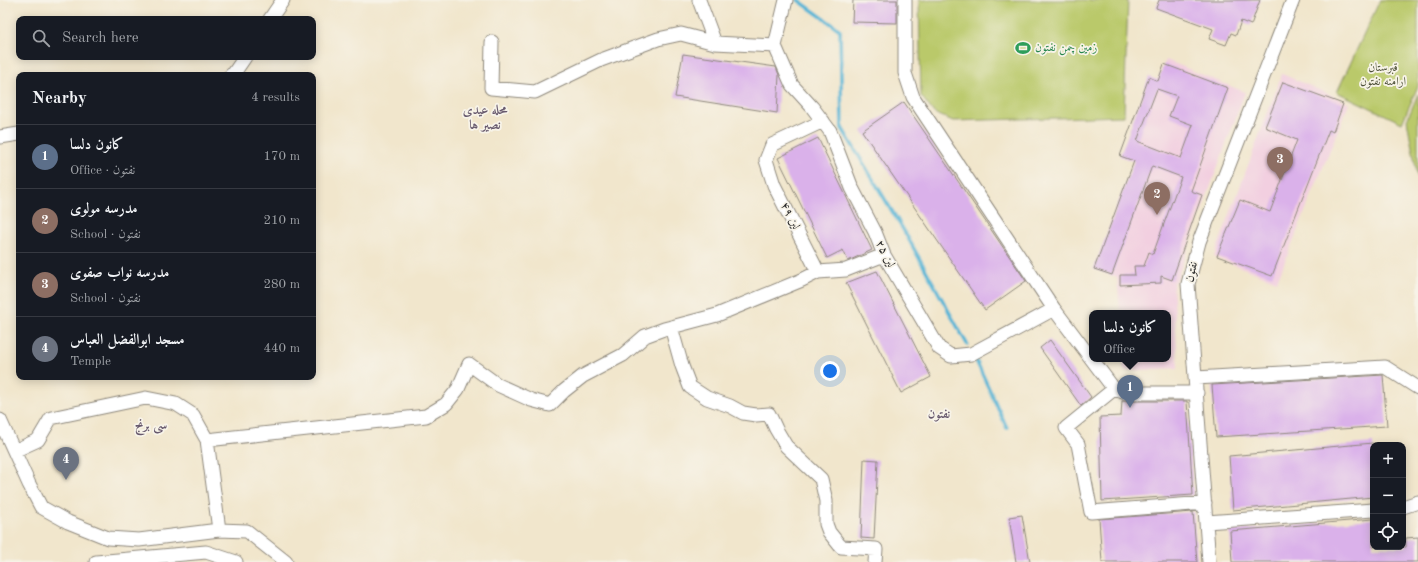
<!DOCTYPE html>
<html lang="en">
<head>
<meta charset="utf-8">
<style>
	body { margin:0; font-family:"Old Standard TT",Amiri,serif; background:#242831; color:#f1f3f6 }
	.controls { position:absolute; right:12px; bottom:12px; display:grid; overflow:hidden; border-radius:8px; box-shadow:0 2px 10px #0003 }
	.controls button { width:36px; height:36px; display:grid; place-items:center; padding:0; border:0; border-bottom:1px solid #363941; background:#171b24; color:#f1f3f6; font:20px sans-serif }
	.you { position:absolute; left:830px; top:371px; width:14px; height:14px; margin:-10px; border:3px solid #fff; border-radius:50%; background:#1a73e8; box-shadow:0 0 0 6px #1a73e833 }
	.badge { display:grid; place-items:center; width:26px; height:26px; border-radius:50%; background:#d690ce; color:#fff; font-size:13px; font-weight:700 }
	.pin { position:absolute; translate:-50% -33px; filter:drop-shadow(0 1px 2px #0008) }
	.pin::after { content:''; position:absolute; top:21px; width:14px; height:12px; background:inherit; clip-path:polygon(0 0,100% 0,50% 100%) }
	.popup { position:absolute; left:1089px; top:310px; width:82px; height:52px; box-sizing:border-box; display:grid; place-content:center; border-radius:8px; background:#171b24; filter:drop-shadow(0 1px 3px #0005); font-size:13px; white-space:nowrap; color:#9ea1a6 }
	.popup b { font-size:15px; color:#f1f3f6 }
	.popup::after { content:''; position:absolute; left:50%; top:100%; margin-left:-8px; border:8px solid transparent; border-top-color:#171b24 }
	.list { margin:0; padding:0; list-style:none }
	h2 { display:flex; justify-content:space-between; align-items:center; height:52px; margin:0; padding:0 16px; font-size:17px }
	h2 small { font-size:13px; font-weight:400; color:#9ea1a6 }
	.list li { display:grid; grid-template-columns:26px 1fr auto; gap:12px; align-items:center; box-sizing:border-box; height:64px; padding:0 16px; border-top:1px solid #363941 }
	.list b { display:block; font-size:15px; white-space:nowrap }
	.list p { margin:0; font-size:13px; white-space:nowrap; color:#9ea1a6 }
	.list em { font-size:13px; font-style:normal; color:#9ea1a6 }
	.icon { flex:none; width:22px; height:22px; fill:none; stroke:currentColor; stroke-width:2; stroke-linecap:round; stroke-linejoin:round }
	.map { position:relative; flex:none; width:1418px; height:562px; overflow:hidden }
	.search { position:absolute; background:#171b24; box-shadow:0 2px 10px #0003; left:16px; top:16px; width:300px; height:44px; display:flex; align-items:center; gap:10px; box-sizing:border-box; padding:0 14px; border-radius:8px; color:#9ea1a6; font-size:15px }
	.panel { position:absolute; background:#171b24; box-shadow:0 2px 10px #0003; left:16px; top:72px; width:300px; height:308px; border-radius:8px }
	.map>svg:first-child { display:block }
	.built { fill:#f2cfe0 }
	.green { fill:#bac96b; stroke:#727a4b }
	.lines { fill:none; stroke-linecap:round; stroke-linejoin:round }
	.stream { stroke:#57b5d6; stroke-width:3.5 }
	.building { fill:#dab1ea; fill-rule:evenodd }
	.minor-casing { stroke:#8e887c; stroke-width:15 }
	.minor { stroke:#fff; stroke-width:13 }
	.labels { text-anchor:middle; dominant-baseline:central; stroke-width:3.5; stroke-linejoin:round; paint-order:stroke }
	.leisure-label { font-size:12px; fill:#27864d; stroke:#f7f3e8; text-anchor:start }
	.park-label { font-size:12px; fill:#4f523b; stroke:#f7f3e8 }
	.street-label { font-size:12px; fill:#2b2b2b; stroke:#f7f3e8 }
	.neighbourhood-label { font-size:13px; font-weight:bold; fill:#685a6e; stroke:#f7f3e8 }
</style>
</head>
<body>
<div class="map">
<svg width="1418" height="562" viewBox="0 0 1418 562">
	<rect width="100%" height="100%" fill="#f7f3e8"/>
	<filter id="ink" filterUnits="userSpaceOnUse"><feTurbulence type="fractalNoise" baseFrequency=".025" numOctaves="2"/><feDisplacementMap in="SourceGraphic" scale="8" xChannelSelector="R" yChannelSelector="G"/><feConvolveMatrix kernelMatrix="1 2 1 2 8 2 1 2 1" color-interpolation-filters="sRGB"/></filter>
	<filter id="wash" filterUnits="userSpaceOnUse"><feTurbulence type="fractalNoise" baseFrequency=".012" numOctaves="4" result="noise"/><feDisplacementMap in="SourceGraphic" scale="16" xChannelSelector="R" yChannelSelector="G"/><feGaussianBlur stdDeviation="0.9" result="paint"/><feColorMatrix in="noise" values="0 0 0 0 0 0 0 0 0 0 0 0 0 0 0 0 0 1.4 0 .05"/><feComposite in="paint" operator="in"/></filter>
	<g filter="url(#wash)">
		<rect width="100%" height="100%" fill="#f1e6cc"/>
		<!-- built -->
		<path class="built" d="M1166,60L1245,92L1176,281L1173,282L1178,368L1124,371L1123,359H1168V313H1120L1117,277L1094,269L1134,161L1120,156L1149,77L1158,80Z
			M1282,74L1349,103L1277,281L1214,257Z"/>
		<!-- green -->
		<path class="green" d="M919,0H1128L1124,116L953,121L934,113L921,96Z
			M1380,0H1418V86L1402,123L1337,92Z
			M1418,94V180L1407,120Z"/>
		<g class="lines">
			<!-- stream -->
			<path class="stream" d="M798,0L840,30L842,128L904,231L967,344
				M974,356L1007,428"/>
		</g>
		<g id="blocks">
			<!-- building -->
			<path class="building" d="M853,0H897V23L852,22Z
				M1159,0H1260L1251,25L1241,21L1236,35L1231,33L1226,45L1209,39L1213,29L1156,8Z
				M683,54L776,67L779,75L777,113L675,97Z
				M1164,64L1228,88L1191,191L1202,195L1172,280L1161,276V283L1120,285V275H1135L1134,266H1144L1149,252L1153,254L1181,177L1152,166L1112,275L1094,269L1134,161L1120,156L1149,77L1158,81ZM1157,89L1177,96L1169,116L1193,125L1181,158L1137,141Z
				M1283,82L1343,104L1333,132L1329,130L1272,276L1217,256L1240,200L1270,212L1297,140L1265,127Z
				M904,102L1026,281L985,310L862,131Z
				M818,138L872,250L848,261L843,250L827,258L778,158Z
				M877,271L931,377L901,393L846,283Z
				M1050,340L1091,397L1081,406L1040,348Z
				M1383,375L1387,426L1216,437L1212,385Z
				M1122,401H1187L1193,495L1102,501L1100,417L1121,416Z
				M1373,443V497L1233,510L1229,456Z
				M864,459L878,460L874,539L861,538Z
				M1193,512L1197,562H1102L1099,519Z
				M1022,515L1030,562H1016L1009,517Z
				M1373,519V547H1406V538L1418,537V562H1232L1230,531Z"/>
		</g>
	</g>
	<g filter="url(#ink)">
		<use href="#blocks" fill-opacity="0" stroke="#8e887c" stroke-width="1"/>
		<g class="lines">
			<!-- minor casing -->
			<g class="minor-casing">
				<path id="minor" d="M699,0L715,43
					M905,0V73L913,97L1054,309L1114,389L1126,393H1197
					M270,19L283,0
					M492,42L491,88L535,92L601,60L658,39L681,34L715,43L775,46L786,0
					M775,46L792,85L812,107L830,131L852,188L875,232L884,255L939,348L951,356L971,354L1054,309
					M231,75L234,73L245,57
					M823,121L772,145L766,160L774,185L818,272L846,270L884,255
					M0,137L19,134
					M671,327L682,366L690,387L707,398L730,406L743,413L756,415L769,414L776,429L786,446L821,479L826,501V524L829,532L841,547L876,549L875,562
					M1196,378L1385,367L1418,388
					M1114,389L1066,428L1078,444L1091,512L1205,503
					M0,420L29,484L41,507L68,522L108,538L139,540L219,530L247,531L286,562
					M207,440L426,416L446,404L458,389L469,364L498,385L531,400L550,405L564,391L583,376L623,355L645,336L664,329L717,315L802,280L818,272
					M14,451L38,440L51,418L146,398L176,404L193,415L207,440L219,530
					M1403,507L1418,502
					M1206,522L1373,510
					M96,562L206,552L236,562
					M1209,562L1188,284L1199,242L1293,0"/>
			</g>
			<!-- minor -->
			<use href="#minor" class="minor"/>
		</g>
	</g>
	<!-- icons -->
	<defs>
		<g id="stadium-bare" transform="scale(1.2)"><path d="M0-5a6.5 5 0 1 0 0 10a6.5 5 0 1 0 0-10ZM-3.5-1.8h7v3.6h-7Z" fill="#2e9e5b" stroke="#f7f3e8" stroke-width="2.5" paint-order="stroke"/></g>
	</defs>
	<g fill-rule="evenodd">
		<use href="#stadium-bare" x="1023" y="48"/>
	</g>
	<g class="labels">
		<!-- leisure labels -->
		<g class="leisure-label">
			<text x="1035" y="48">زمین چمن نفتون</text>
		</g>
		<!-- park labels -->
		<g class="park-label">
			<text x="1383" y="68">قبرستان<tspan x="1383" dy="14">ارامنه نفتون</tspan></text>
		</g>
		<!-- street labels -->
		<g class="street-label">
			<text transform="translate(790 216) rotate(63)">لین ۴۹</text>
			<text transform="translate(885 254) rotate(63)">لین ۲۵</text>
			<text transform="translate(1192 272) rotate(-78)">نفتون</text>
		</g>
		<!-- neighbourhood labels -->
		<g class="neighbourhood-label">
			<text x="485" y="110">محله عیدی<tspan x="485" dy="15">نصیر ها</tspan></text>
			<text x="939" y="414">نفتون</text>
			<text x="151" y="425">سی برنج</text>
		</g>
	</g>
</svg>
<div class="controls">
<button>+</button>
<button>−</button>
<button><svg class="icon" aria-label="locate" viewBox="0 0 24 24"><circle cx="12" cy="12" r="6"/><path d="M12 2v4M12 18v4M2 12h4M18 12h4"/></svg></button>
</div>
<div class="you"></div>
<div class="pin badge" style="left:1130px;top:408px;background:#5c6f8a">1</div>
<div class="popup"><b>کانون دلسا</b>Office</div>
<div class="pin badge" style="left:1157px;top:215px;background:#8d6e63">2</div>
<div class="pin badge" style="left:1280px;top:180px;background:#8d6e63">3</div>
<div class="pin badge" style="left:66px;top:480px;background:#6b7280">4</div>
<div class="search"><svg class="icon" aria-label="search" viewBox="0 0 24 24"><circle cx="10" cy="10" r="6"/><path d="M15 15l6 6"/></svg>Search here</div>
<section class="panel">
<h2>Nearby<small>4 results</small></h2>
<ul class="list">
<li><span class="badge" style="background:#5c6f8a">1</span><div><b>کانون دلسا</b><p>Office · نفتون</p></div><em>170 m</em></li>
<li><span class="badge" style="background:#8d6e63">2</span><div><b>مدرسه مولوی</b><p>School · نفتون</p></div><em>210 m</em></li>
<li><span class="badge" style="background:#8d6e63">3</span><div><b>مدرسه نواب صفوی</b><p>School · نفتون</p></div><em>280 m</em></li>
<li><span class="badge" style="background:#6b7280">4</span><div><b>مسجد ابوالفضل العباس</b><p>Temple</p></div><em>440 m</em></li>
</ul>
</section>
</div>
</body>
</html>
